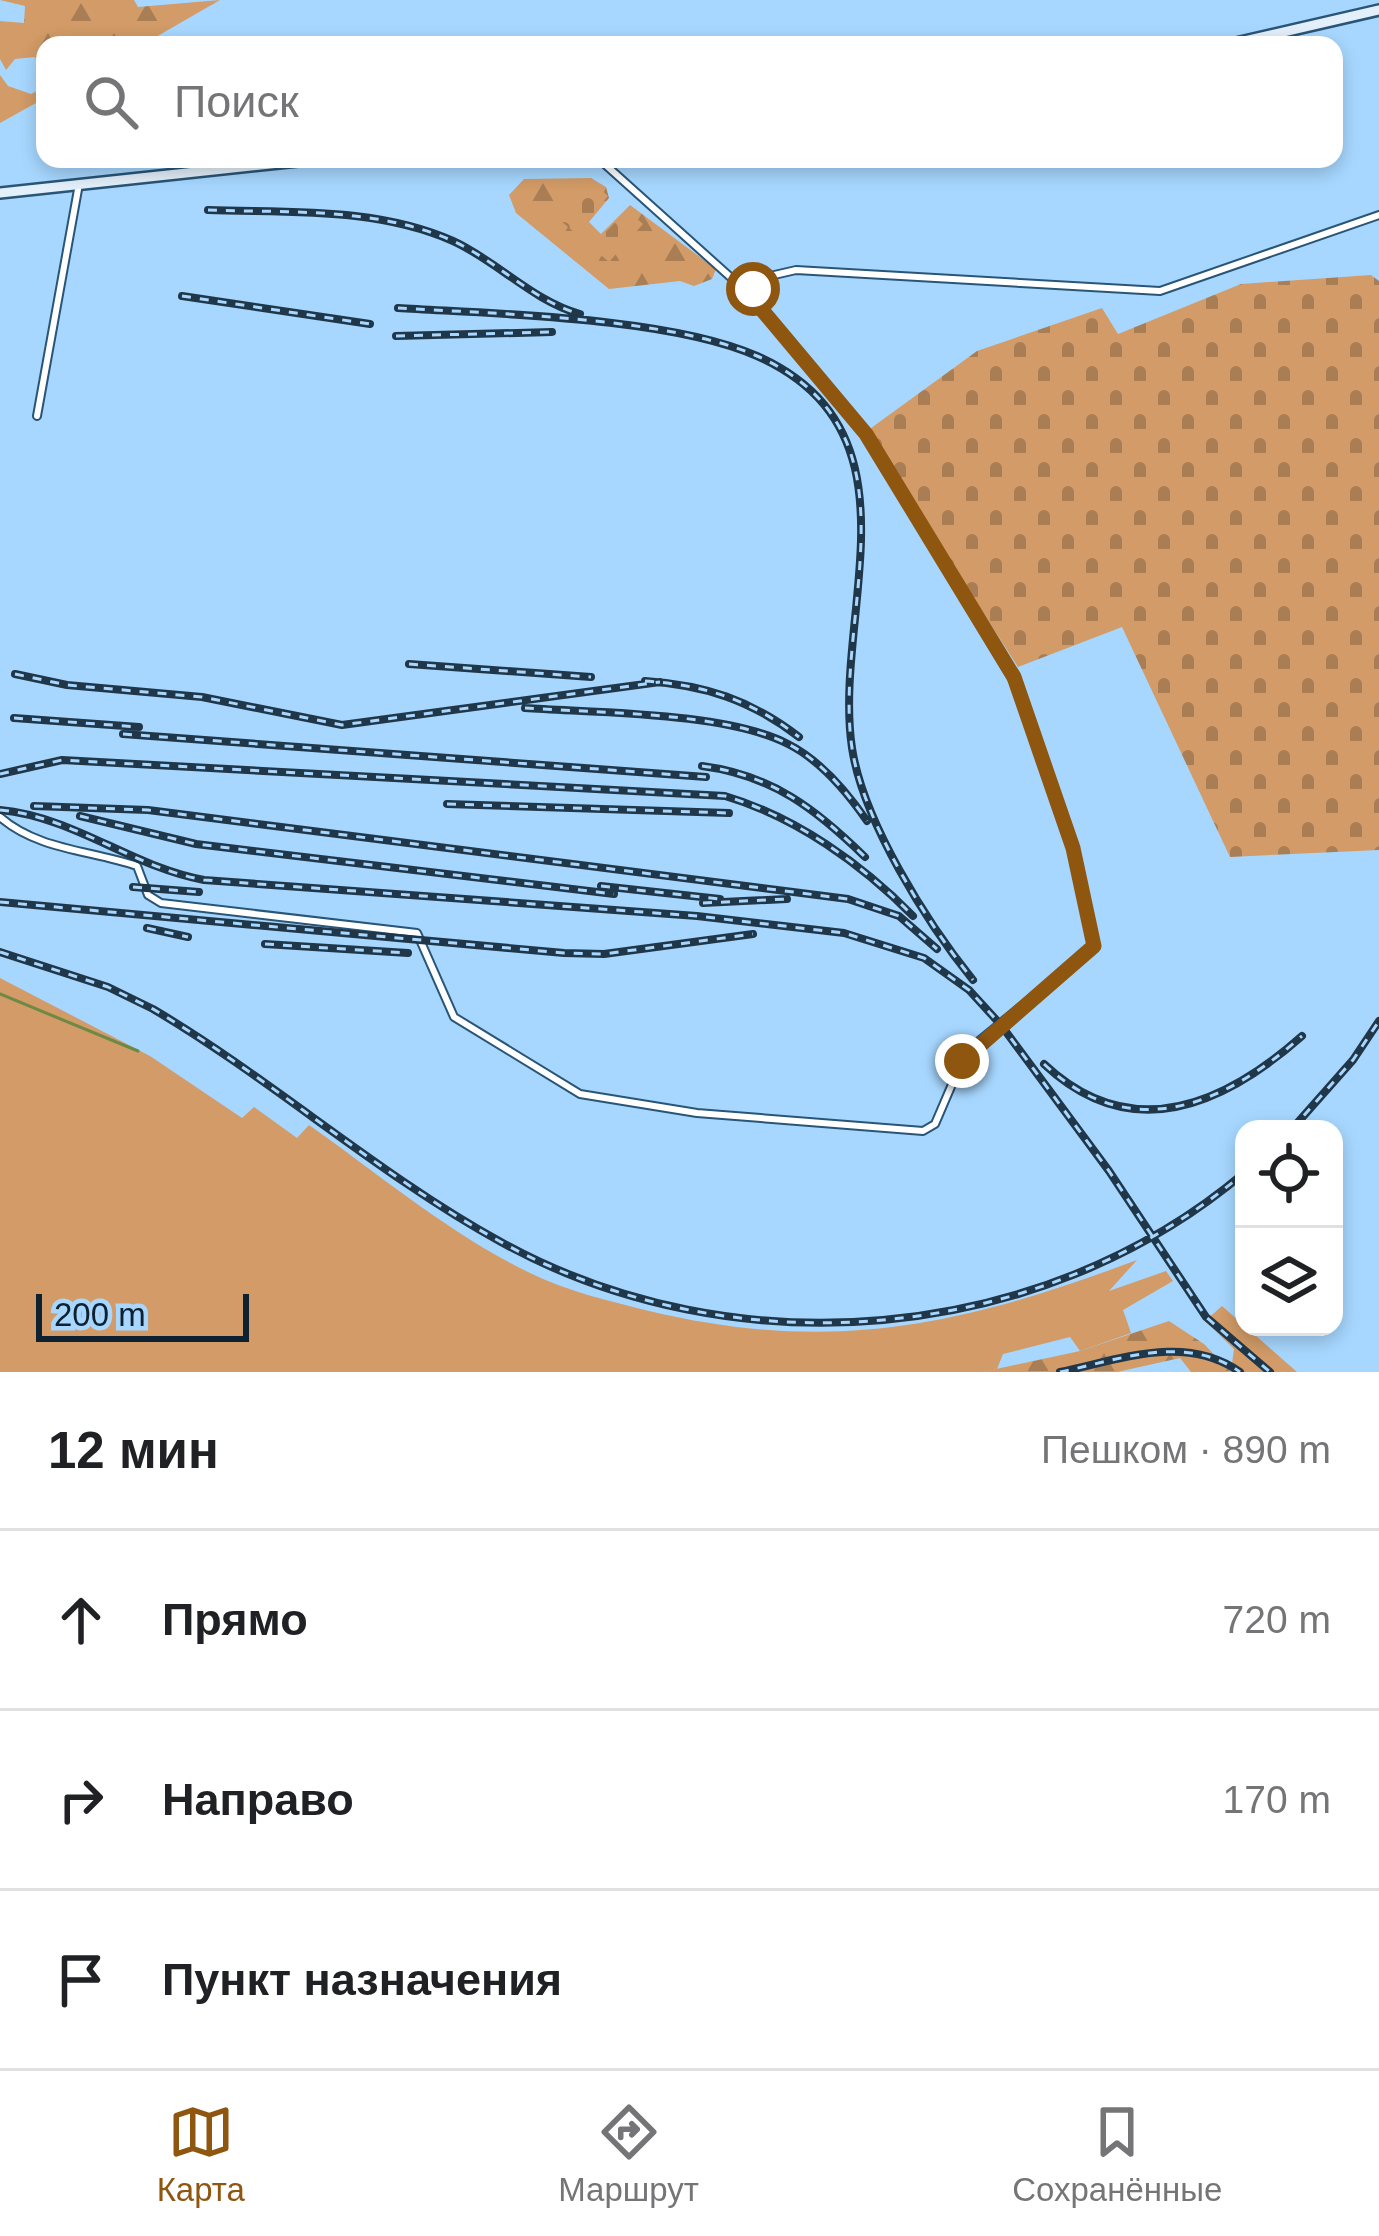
<!DOCTYPE html>
<html lang="ru">
<head>
<meta charset="utf-8">
<style>
	body { margin:0; font-family:Helvetica,sans-serif; background:#f2f2f2; color:#202124 }
	.controls { position:absolute; right:36px; bottom:36px; display:grid; overflow:hidden; border-radius:24px; box-shadow:0 6px 18px #0003 }
	.controls button { width:108px; height:108px; display:grid; place-items:center; padding:0; border:0; border-bottom:3px solid #e0e0e0; background:#fff; color:#202124; font:60px sans-serif }
	.scale { position:absolute; left:36px; bottom:30px; width:213px; box-sizing:border-box; padding-left:12px; border:6px solid #0e2130; border-top:0; font-size:33px; line-height:42px; white-space:nowrap; color:#0e2130; -webkit-text-stroke:9px #a7d7ff; paint-order:stroke }
	.stop { position:absolute; width:36px; height:36px; margin:-27px; border:9px solid #8f5610; border-radius:50%; background:#fff }
	.stop.end { background:#8f5610; border-color:#fff; box-shadow:0 3px 12px #0008 }
	.list { margin:0; padding:0; list-style:none }
	h2 { display:flex; justify-content:space-between; align-items:center; height:156px; margin:0; padding:0 48px; font-size:51px }
	h2 small { font-size:39px; font-weight:400; color:#757577 }
	.list li { display:grid; grid-template-columns:78px 1fr auto; gap:36px; align-items:center; box-sizing:border-box; height:180px; padding:0 48px; border-top:3px solid #e0e0e0 }
	.list b { display:block; font-size:45px; white-space:nowrap }
	.list em { font-size:39px; font-style:normal; color:#757577 }
	.icon { flex:none; width:66px; height:66px; fill:none; stroke:currentColor; stroke-width:2; stroke-linecap:round; stroke-linejoin:round }
	.map { position:relative; flex:none; width:1379px; height:1372px; overflow:hidden }
	.search { position:absolute; background:#fff; box-shadow:0 6px 18px #0003; left:36px; right:36px; top:36px; height:132px; display:flex; align-items:center; gap:30px; box-sizing:border-box; padding:0 42px; border-radius:24px; color:#757577; font-size:45px }
	.sheet { height:696px; background:#fff }
	nav { display:flex; justify-content:space-around; align-items:center; box-sizing:border-box; height:168px; border-top:3px solid #e0e0e0; background:#fff; font-size:33px; color:#757577 }
	nav a { display:grid; justify-items:center; gap:6px }
	nav .on { color:#8f5610 }
	.map>svg:first-child { display:block }
	.green { fill:#d29b67 }
	.forest { fill:url(#forest-firs) }
	.cemetery { fill:url(#cemetery-stones) }
	.lines { fill:none; stroke-linecap:round; stroke-linejoin:round }
	.stream { stroke:#6d8944; stroke-width:3 }
	.minor-casing { stroke:#295577; stroke-width:10 }
	.secondary-casing { stroke:#295577; stroke-width:14 }
	.minor { stroke:#fff; stroke-width:6 }
	.secondary { stroke:#e3effa; stroke-width:9 }
	.rail-casing { stroke:#203749; stroke-width:8 }
	.rail { stroke:#a7d7ff; stroke-width:3; stroke-dasharray:9; stroke-linecap:butt }
	.route { stroke:#8f5610; stroke-width:15 }
</style>
</head>
<body>
<div class="map">
<svg width="1379" height="1372" viewBox="0 0 1379 1372">
	<defs>
		<pattern id="forest-firs" width="22" height="20" patternUnits="userSpaceOnUse" patternTransform="scale(3)"><rect width="22" height="20" fill="#d29b67"/><path d="M5 1l3.5 6h-7zM16 11l3.5 6h-7z" fill="#a97e55"/></pattern>
		<pattern id="cemetery-stones" width="16" height="16" patternUnits="userSpaceOnUse" patternTransform="scale(3)"><rect width="16" height="16" fill="#d29b67"/><path d="M2 7V4a2 2 0 0 1 4 0v3zM10 15v-3a2 2 0 0 1 4 0v3z" fill="#a97e55"/></pattern>
	</defs>
	<rect width="100%" height="100%" fill="#a7d7ff"/>
	<!-- green -->
	<path class="green" d="M0,978L150,1056L242,1118L254,1107L297,1138L309,1125C380,1175 450,1234 528,1272C566,1291 609,1301 649,1311C834,1355 964,1325 1137,1260L1109,1291L1166,1271L1173,1281L1123,1310L1131,1333L1080,1351L1070,1337L1003,1354L997,1369L982,1372H0Z
		M1222,1306L1297,1372H1231L1234,1349L1205,1321Z"/>
	<!-- forest -->
	<path class="forest" d="M0,0H134L138,7L220,0L142,45H45V84L35,57L15,59L6,70L0,59V21L24,23L25,6Z
		M0,75L8,86L31,94L45,87V98L0,123Z
		M591,178L606,187L609,198L589,222L601,234L630,205L716,269L712,279L694,286L680,281L609,289L516,213L509,195L524,179Z
		M1169,1321L1204,1344L1231,1372H1191L1180,1358L1117,1372H982L1080,1351Z"/>
	<!-- cemetery -->
	<path class="cemetery" d="M593,183L608,196L585,223L601,237L627,210L643,224L609,262L561,221Z
		M1371,275L1379,281V850L1230,857L1122,627L1018,667L867,431L977,351L1102,308L1118,334L1241,284Z"/>
	<g class="lines">
		<!-- stream -->
		<path class="stream" d="M0,994L138,1051"/>
		<!-- minor casing -->
		<g class="minor-casing">
			<path id="minor" d="M749,292L770,276L796,270L1160,291L1379,215
				M37,416L79,184
				M0,817C38,850 90,850 137,866L148,895L161,903L417,933L454,1017L580,1094L697,1113L923,1131L935,1124L962,1061L980,1040L1094,947L1073,848L1022,695L865,434L747,292L599,159"/>
		</g>
		<!-- secondary casing -->
		<g class="secondary-casing">
			<path id="secondary" d="M1227,45L1379,10
				M0,193L317,159"/>
		</g>
		<!-- minor -->
		<use href="#minor" class="minor"/>
		<!-- secondary -->
		<use href="#secondary" class="secondary"/>
		<!-- rail casing -->
		<g class="rail-casing">
			<path id="rail" d="M208,210C290,213 376,207 453,241C497,261 533,301 580,314
				M182,296L370,324
				M398,308C496,314 669,317 757,356C928,432 832,614 852,748C863,821 927,923 973,980
				M396,336L552,332
				M409,664L591,677
				M15,674L67,685L202,697L342,725L660,682
				M645,681C705,685 751,700 799,737
				M525,708C597,713 726,712 788,744C820,760 847,792 867,821
				M14,718L139,727
				M123,734L706,777
				M702,766C772,775 816,809 865,857
				M0,774L62,760L725,796C796,817 862,864 913,916
				M447,804L729,813
				M34,806L148,810L848,899L899,916L937,949
				M0,810C75,817 132,867 204,880L697,916L844,933L924,958L969,990L1001,1025L1109,1171L1206,1317L1270,1372
				M80,816L196,844L614,894
				M601,886L720,899
				M133,887L199,892
				M0,902L564,953L604,954L753,934
				M703,903L787,899
				M147,928L188,937
				M265,944L408,953
				M0,952L108,987L153,1009C273,1080 379,1175 501,1242C733,1370 1040,1345 1244,1173
				M1044,1064C1131,1146 1224,1105 1302,1036
				M1292,1129L1353,1060L1379,1021
				M1060,1372C1119,1360 1185,1333 1240,1372"/>
		</g>
		<!-- rail -->
		<use href="#rail" class="rail"/>
	</g>
	<g class="lines">
		<!-- route -->
		<path class="route" d="M753,289L747,292L866,434L1014,677L1073,848L1094,946L962,1061"/>
	</g>
</svg>
<div class="controls">
<button><svg class="icon" aria-label="locate" viewBox="0 0 24 24"><circle cx="12" cy="12" r="6"/><path d="M12 2v4M12 18v4M2 12h4M18 12h4"/></svg></button>
<button><svg class="icon" aria-label="layers" viewBox="0 0 24 24"><path d="M12 4l9 5-9 5-9-5zM3 14l9 5 9-5"/></svg></button>
</div>
<div class="scale">200 m</div>
<div class="stop" style="left:753px;top:289px"></div>
<div class="stop end" style="left:962px;top:1061px"></div>
<div class="search"><svg class="icon" aria-label="search" viewBox="0 0 24 24"><circle cx="10" cy="10" r="6"/><path d="M15 15l6 6"/></svg>Поиск</div>
</div>
<section class="sheet">
<h2>12 мин<small>Пешком · 890 m</small></h2>
<ul class="list">
<li><svg class="icon" aria-label="ahead" viewBox="0 0 24 24"><path d="M12 20V5M6 11l6-6 6 6"/></svg><div><b>Прямо</b></div><em>720 m</em></li>
<li><svg class="icon" aria-label="right" viewBox="0 0 24 24"><path d="M7 20v-9h11M14 6l5 5-5 5"/></svg><div><b>Направо</b></div><em>170 m</em></li>
<li><svg class="icon" aria-label="arrive" viewBox="0 0 24 24"><path d="M6 21V4h12l-3 4 3 4H6"/></svg><div><b>Пункт назначения</b></div></li>
</ul>
</section>
<nav>
<a class="on"><svg class="icon" aria-label="map" viewBox="0 0 24 24"><path d="M3 6l6-2 6 2 6-2v14l-6 2-6-2-6 2zM9 4v14M15 6v14"/></svg>Карта</a>
<a><svg class="icon" aria-label="directions" viewBox="0 0 24 24"><path d="M12 3l9 9-9 9-9-9zM9 14v-3h6M13 9l2 2-2 2"/></svg>Маршрут</a>
<a><svg class="icon" aria-label="saved" viewBox="0 0 24 24"><path d="M7 4h10v16l-5-4-5 4z"/></svg>Сохранённые</a>
</nav>
</body>
</html>
